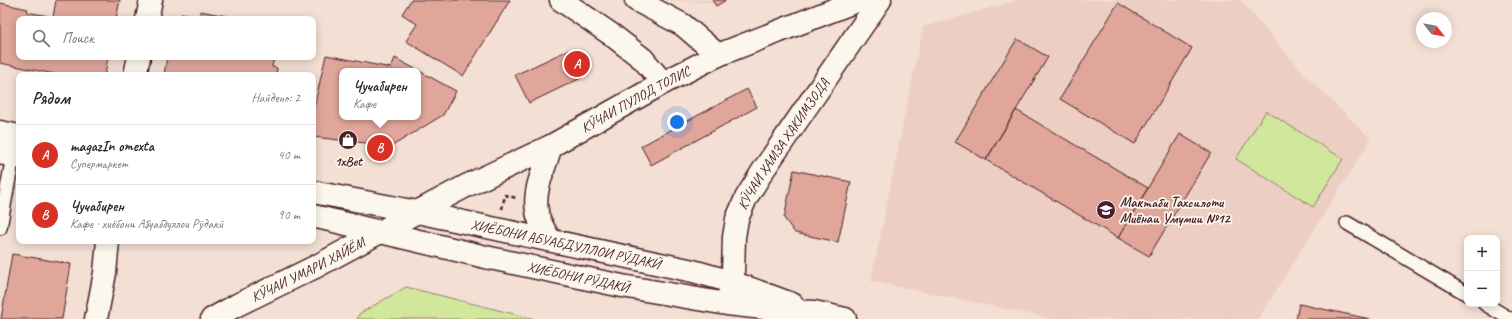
<!DOCTYPE html>
<html lang="ru">
<head>
<meta charset="utf-8">
<style>
	body { margin:0; font-family:Caveat,sans-serif; background:#f7f7f7; color:#2b2b33 }
	.controls { position:absolute; right:12px; bottom:12px; display:grid; overflow:hidden; border-radius:8px; box-shadow:0 2px 10px #0003 }
	.controls button { width:36px; height:36px; display:grid; place-items:center; padding:0; border:0; border-bottom:1px solid #e1e1e2; background:#fff; color:#2b2b33; font:20px sans-serif }
	.compass { position:absolute; left:1416px; top:12px; width:36px; height:36px; border-radius:50%; background:#fff; box-shadow:0 2px 10px #0003; rotate:121deg }
	.you { position:absolute; left:677px; top:122px; width:14px; height:14px; margin:-10px; border:3px solid #fff; border-radius:50%; background:#1a73e8; box-shadow:0 0 0 6px #1a73e833 }
	.badge { display:grid; place-items:center; width:26px; height:26px; border-radius:50%; background:#d93025; color:#fff; font-size:13px; font-weight:700 }
	.pin { position:absolute; translate:-50% -50%; border:2px solid #fff; box-shadow:0 1px 4px #0006 }
	.popup { position:absolute; left:339px; top:68px; width:82px; height:52px; box-sizing:border-box; display:grid; place-content:center; border-radius:8px; background:#fff; filter:drop-shadow(0 1px 3px #0005); font-size:13px; white-space:nowrap; color:#7c7c81 }
	.popup b { font-size:15px; color:#2b2b33 }
	.popup::after { content:''; position:absolute; left:50%; top:100%; margin-left:-8px; border:8px solid transparent; border-top-color:#fff }
	.list { margin:0; padding:0; list-style:none }
	h2 { display:flex; justify-content:space-between; align-items:center; height:52px; margin:0; padding:0 16px; font-size:17px }
	h2 small { font-size:13px; font-weight:400; color:#7c7c81 }
	.list li { display:grid; grid-template-columns:26px 1fr auto; gap:12px; align-items:center; box-sizing:border-box; height:60px; padding:0 16px; border-top:1px solid #e1e1e2 }
	.list b { display:block; font-size:15px; white-space:nowrap }
	.list p { margin:0; font-size:13px; white-space:nowrap; color:#7c7c81 }
	.list em { font-size:13px; font-style:normal; color:#7c7c81 }
	.icon { flex:none; width:22px; height:22px; fill:none; stroke:currentColor; stroke-width:2; stroke-linecap:round; stroke-linejoin:round }
	.map { position:relative; flex:none; width:1512px; height:319px; overflow:hidden }
	.search { position:absolute; background:#fff; box-shadow:0 2px 10px #0003; left:16px; top:16px; width:300px; height:44px; display:flex; align-items:center; gap:10px; box-sizing:border-box; padding:0 14px; border-radius:8px; color:#7c7c81; font-size:15px }
	.panel { position:absolute; background:#fff; box-shadow:0 2px 10px #0003; left:16px; top:72px; width:300px; height:172px; border-radius:8px }
	.map>svg:first-child { display:block }
	.built { fill:#edcec2 }
	.green { fill:#d1e79c; stroke:#8e8364 }
	.building { fill:#dfa699; stroke:#4a1f2b; fill-rule:evenodd }
	.lines { fill:none; stroke-linecap:round; stroke-linejoin:round }
	.lane-casing { stroke:#4a1f2b; stroke-width:16 }
	.street-casing { stroke:#4a1f2b; stroke-width:25 }
	.secondary-casing { stroke:#4a1f2b; stroke-width:25 }
	.highway-casing { stroke:#4a1f2b; stroke-width:25 }
	.path { stroke:#4a1f2b; stroke-width:2.5; stroke-dasharray:4 3; stroke-linecap:butt }
	.lane { stroke:#fbf7ec; stroke-width:13 }
	.street { stroke:#fbf7ec; stroke-width:22 }
	.secondary { stroke:#fbf7ec; stroke-width:22 }
	.highway { stroke:#fbf7ec; stroke-width:22 }
	.labels { text-anchor:middle; dominant-baseline:central; stroke-width:3.5; stroke-linejoin:round; paint-order:stroke }
	.street-label { font-size:14px; fill:#4a1f2b; stroke:#fbf7ec }
	.poi-label { font-size:14px; font-weight:bold; fill:#4a1f2b; stroke:#fbf7ec }
</style>
</head>
<body>
<div class="map">
<svg width="1512" height="319" viewBox="0 0 1512 319">
	<rect width="100%" height="100%" fill="#f3dfd3"/>
	<filter id="ink" filterUnits="userSpaceOnUse"><feTurbulence type="fractalNoise" baseFrequency=".025" numOctaves="2"/><feDisplacementMap in="SourceGraphic" scale="8" xChannelSelector="R" yChannelSelector="G"/><feConvolveMatrix kernelMatrix="1 2 1 2 8 2 1 2 1" color-interpolation-filters="sRGB"/></filter>
	<g filter="url(#ink)">
		<!-- built -->
		<path class="built" d="M663,0H716L713,2Z
			M1018,0H1240L1307,77L1371,139L1258,319H1054L871,281L923,27Z"/>
		<!-- green -->
		<path class="green" d="M1266,111L1343,159L1313,207L1236,159Z
			M406,287L534,319H357L359,314Z"/>
		<!-- building -->
		<path class="building" d="M56,0H120L116,19H19V57H108L105,75H59L0,63V3L28,9L27,12L53,17Z
			M411,0H510L463,76L406,41L417,24L402,14Z
			M712,0H726L716,6Z
			M1118,3L1192,48L1135,144L1060,99Z
			M200,11L242,19H181L182,13L200,17Z
			M1017,39L1048,57L986,160L955,142Z
			M568,50L581,78L529,103L515,75Z
			M326,55L391,68L395,58L456,91L443,115L392,146L313,137V112ZM342,71H418V117H342Z
			M167,57H274L272,67L277,68L276,75H164Z
			M747,89L757,107L651,165L641,146Z
			M1016,110L1148,188L1118,238L986,160Z
			M1180,134L1211,153L1149,256L1118,238Z
			M794,170L851,182L838,242L795,233L784,218Z
			M12,254L71,264L62,319H1Z
			M1299,304L1370,319H1296Z"/>
		<g class="lines">
			<!-- lane casing -->
			<g class="lane-casing">
				<path id="lane" d="M1347,223L1467,294
					M0,228L13,156
					M1485,304L1510,319"/>
			</g>
			<!-- street casing -->
			<g class="street-casing">
				<g id="street">
					<path d="M561,0L612,35L643,59L663,83"/>
					<path d="M636,0L683,25L718,55"/>
					<path d="M147,19L151,0"/>
					<path d="M135,75L139,57"/>
					<path id="s1" d="M417,212L466,186L551,146L663,83L718,55L859,0"/>
					<path d="M550,240C545,231 538,221 537,211C533,190 545,167 551,146"/>
					<path id="s2" d="M728,301L733,273L734,237L737,219L746,198L764,169L880,0"/>
				</g>
			</g>
			<!-- secondary casing -->
			<g class="secondary-casing">
				<g id="secondary">
					<path d="M96,319L105,273L108,241"/>
					<path id="s3" d="M212,319L237,305L317,266L417,212"/>
				</g>
			</g>
			<!-- highway casing -->
			<g class="highway-casing">
				<g id="highway">
					<path d="M0,132L19,136"/>
					<path d="M0,153L19,157"/>
					<path id="s4" d="M313,192L417,212L693,271L732,282L792,304"/>
					<path id="s5" d="M313,216L490,258L622,286L727,304L782,310L814,312L845,319"/>
				</g>
			</g>
			<!-- path -->
			<path class="path" d="M502,209L505,195L516,198"/>
			<!-- lane -->
			<use href="#lane" class="lane"/>
			<!-- street -->
			<use href="#street" class="street"/>
			<!-- secondary -->
			<use href="#secondary" class="secondary"/>
			<!-- highway -->
			<use href="#highway" class="highway"/>
		</g>
	</g>
	<!-- icons -->
	<defs>
		<g id="shop-disc" transform="scale(1)"><circle r="9.5" fill="#4a1f2b" stroke="#fbf7ec"/><path d="M-5-2.5h2.3a2.7 3.5 0 0 1 5.4 0H5L5.5 6h-11ZM-1.5-2.5h3a1.5 2.3 0 0 0-3 0Z" fill="#fff"/></g>
		<g id="school-disc" transform="scale(1)"><circle r="9.5" fill="#4a1f2b" stroke="#fbf7ec"/><path d="M0-5L7-2L0 1L-7-2ZM-4 1L0 2.5L4 1V4Q0 6-4 4Z" fill="#fff"/></g>
	</defs>
	<g fill-rule="evenodd">
		<use href="#shop-disc" x="348" y="140"/>
		<use href="#school-disc" x="1106" y="210"/>
	</g>
	<g class="labels">
		<!-- street labels -->
		<g class="street-label">
			<text stroke="none"><textPath href="#s1" startOffset="246">КӮЧАИ ПУЛОД ТОЛИС</textPath></text>
			<text stroke="none"><textPath href="#s2" startOffset="171">КӮЧАИ ҲАМЗА ХАКИМЗОДА</textPath></text>
			<text stroke="none"><textPath href="#s4" startOffset="258">ХИЁБОНИ АБУАБДУЛЛОИ РӮДАКӢ</textPath></text>
			<text stroke="none"><textPath href="#s3" startOffset="108">КӮЧАИ УМАРИ ХАЙЁМ</textPath></text>
			<text stroke="none"><textPath href="#s5" startOffset="272">ХИЁБОНИ РӮДАКӢ</textPath></text>
		</g>
		<!-- poi labels -->
		<g class="poi-label">
			<text x="348" y="161">1хBet</text>
			<text x="1120" y="202" text-anchor="start">Мактаби Тахсилоти<tspan x="1120" dy="16">Миёнаи Умумии №12</tspan></text>
		</g>
	</g>
</svg>
<div class="controls">
<button>+</button>
<button>−</button>
</div>
<svg class="compass" viewBox="-18 -18 36 36"><path d="M0-13l5 13h-10z" fill="#e53935"/><path d="M0 13l5-13h-10z" fill="#7c7c81"/></svg>
<div class="you"></div>
<div class="pin badge" style="left:577px;top:64px">A</div>
<div class="pin badge" style="left:380px;top:148px">B</div>
<div class="popup"><b>Чучабирен</b>Кафе</div>
<div class="search"><svg class="icon" aria-label="search" viewBox="0 0 24 24"><circle cx="10" cy="10" r="6"/><path d="M15 15l6 6"/></svg>Поиск</div>
<section class="panel">
<h2>Рядом<small>Найдено: 2</small></h2>
<ul class="list">
<li><span class="badge">A</span><div><b>magazIn omexta</b><p>Супермаркет</p></div><em>40 m</em></li>
<li><span class="badge">B</span><div><b>Чучабирен</b><p>Кафе · хиёбони Абуабдуллои Рӯдакӣ</p></div><em>90 m</em></li>
</ul>
</section>
</div>
</body>
</html>
